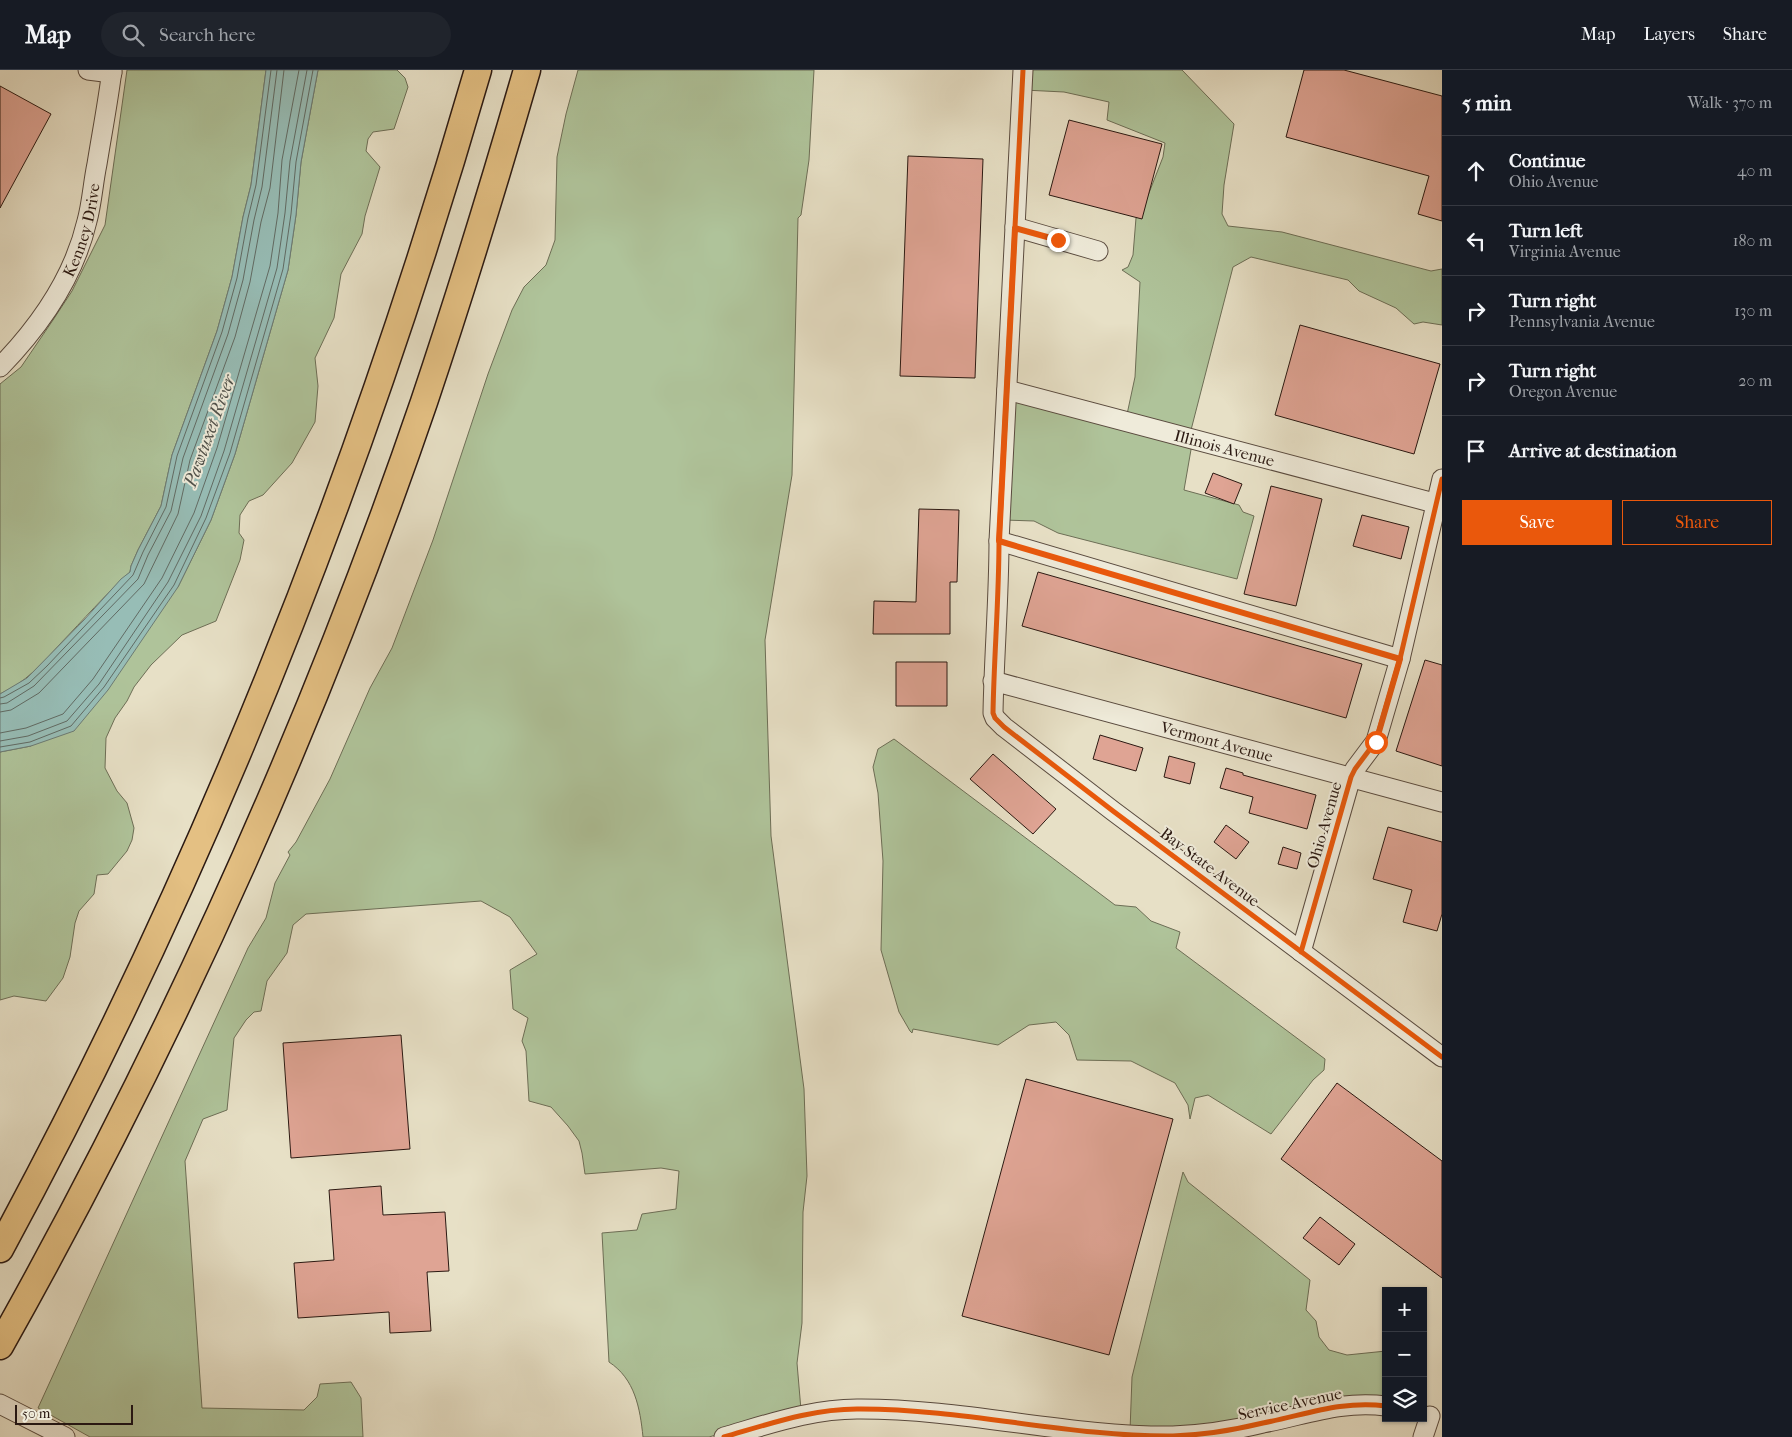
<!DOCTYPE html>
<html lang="en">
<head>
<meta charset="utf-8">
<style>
	body { margin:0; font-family:"IM FELL French Canon",serif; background:#20242c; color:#f1f3f6 }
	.controls { position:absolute; right:15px; bottom:15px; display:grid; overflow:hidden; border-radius:0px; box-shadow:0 1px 4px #0004 }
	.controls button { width:45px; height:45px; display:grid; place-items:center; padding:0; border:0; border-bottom:1px solid #363941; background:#171b24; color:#f1f3f6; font:25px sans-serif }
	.scale { position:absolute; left:15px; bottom:12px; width:118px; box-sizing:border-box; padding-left:5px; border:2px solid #2b1912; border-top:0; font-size:14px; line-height:18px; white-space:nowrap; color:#2b1912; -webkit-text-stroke:4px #efebda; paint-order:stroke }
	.stop { position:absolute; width:15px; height:15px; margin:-11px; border:4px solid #ea580c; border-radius:50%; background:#fff }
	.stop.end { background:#ea580c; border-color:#fff; box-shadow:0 1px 5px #0008 }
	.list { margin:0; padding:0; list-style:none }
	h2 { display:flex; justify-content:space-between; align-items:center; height:65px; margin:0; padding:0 20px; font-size:21px }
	h2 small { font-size:16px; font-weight:400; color:#9ea1a6 }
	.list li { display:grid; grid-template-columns:32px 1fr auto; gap:15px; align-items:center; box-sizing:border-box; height:70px; padding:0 20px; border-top:1px solid #363941 }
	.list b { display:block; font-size:19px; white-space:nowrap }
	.list p { margin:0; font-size:16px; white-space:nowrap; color:#9ea1a6 }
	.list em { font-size:16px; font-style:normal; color:#9ea1a6 }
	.actions { display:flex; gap:10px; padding:15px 20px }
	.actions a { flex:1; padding:11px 0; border:1px solid #ea580c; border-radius:0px; text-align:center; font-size:18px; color:#ea580c }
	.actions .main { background:#ea580c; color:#fff }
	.icon { flex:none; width:28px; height:28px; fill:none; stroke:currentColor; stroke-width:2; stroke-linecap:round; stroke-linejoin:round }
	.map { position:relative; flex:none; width:1442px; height:1367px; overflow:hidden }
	header { display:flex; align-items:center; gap:30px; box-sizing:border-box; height:70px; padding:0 25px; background:#171b24; border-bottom:1px solid #363941 }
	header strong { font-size:24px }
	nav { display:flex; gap:28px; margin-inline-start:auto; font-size:18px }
	.search { width:350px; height:45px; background:#20242c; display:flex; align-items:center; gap:12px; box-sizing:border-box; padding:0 18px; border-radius:28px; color:#9ea1a6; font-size:19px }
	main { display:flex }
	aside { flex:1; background:#171b24 }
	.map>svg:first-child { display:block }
	.green { fill:#afc39a; stroke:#6d6e56 }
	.water { fill:#97bdb6; stroke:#6c7b74 }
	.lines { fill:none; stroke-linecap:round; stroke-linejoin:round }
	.shore { stroke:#616b64; stroke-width:1 }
	.building { fill:#dfa494; stroke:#2b1912 }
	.minor-casing { stroke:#5a4b3f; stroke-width:21 }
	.highway-casing { stroke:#2b1912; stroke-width:29 }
	.minor { stroke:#efebda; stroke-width:19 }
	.highway { stroke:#e4c083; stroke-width:26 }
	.cycleway-casing { stroke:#efebda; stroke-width:8 }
	.cycleway { stroke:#e8590c; stroke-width:5 }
	.route { stroke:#ea580c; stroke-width:6 }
	.labels { text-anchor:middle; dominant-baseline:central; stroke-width:4; stroke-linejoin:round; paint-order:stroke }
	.street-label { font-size:16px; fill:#2b1912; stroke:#efebda }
	.water-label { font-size:18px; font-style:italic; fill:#51524b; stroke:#efebda }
</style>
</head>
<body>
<header>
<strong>Map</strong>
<div class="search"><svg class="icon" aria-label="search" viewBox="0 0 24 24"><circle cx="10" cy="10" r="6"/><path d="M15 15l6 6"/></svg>Search here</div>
<nav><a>Map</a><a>Layers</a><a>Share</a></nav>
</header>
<main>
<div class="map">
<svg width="1442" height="1367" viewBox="0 0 1442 1367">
	<rect width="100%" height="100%" fill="#e7e0c6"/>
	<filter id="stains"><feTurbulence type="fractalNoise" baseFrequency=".004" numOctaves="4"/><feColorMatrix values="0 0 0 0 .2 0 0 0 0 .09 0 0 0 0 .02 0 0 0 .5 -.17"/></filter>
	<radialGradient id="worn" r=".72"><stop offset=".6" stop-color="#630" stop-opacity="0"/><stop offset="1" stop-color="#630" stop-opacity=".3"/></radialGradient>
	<!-- green -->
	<path class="green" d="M127,0H266L251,115L243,147L232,207L217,261L172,385L161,436L138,480L131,496L130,502C106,524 83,550 60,574C42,594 25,613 0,624V314L21,297L53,250L72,221L105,155Z
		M318,0H397L405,8L408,17L394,59L373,62L368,69L366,81L380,97L365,146L362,164L341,204L334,248L315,288L318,316L315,352L292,393L263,425L249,431L240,445L239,463L244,470L240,490L216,551L182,565L151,595L134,617L127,631L115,648L106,668L105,698L117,721L127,733L134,758L132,770L127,781L108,804L97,805L94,824L79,841L75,853L70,887L63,908L46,931L14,926L0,930V682L31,676L178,517L211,450L235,384L288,200L296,145L301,92Z
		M578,0H814L809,90L801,145L798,148L792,405L765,570L771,766L804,1019L807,1106L803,1142L802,1253L797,1293L801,1340L709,1367H643C640,1338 635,1309 609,1292L602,1163L637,1160L642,1144L676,1139L679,1101L661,1098L585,1104L582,1083L579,1071L568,1056L551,1037L529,1031L526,981L522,971L528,948L513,939L510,900L537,884L510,847L481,831L306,844L293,855L287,883L267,911L261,941L254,942L246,950L234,968L227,1040L203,1049L185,1091L202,1338L304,1340L317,1327L320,1314L351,1312L361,1328L363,1367H90L38,1338L248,878L266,848L275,813L290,785L288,782L296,772L330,709L370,618L392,578L433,470L488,304L512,240L524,217L546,195L555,170L557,87L566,44Z
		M1023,0H1182L1234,54L1224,115L1222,144L1228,156L1282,162L1431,201L1442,199V255L1423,252L1414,254L1396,238L1359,221L1348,210L1251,187L1233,197L1191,360L1193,368L1184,420L1239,435L1243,442L1254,446L1237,509L1058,463L1034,451L1004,450L1008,323L1126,349L1135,307L1140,212L1122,200L1128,197L1133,185L1136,148L1140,146L1163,87L1165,73L1107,50L1109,32L1064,22L1024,20Z
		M894,669L1115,835L1136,837L1151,851L1180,862L1176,878L1325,989L1324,1000L1313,1010L1271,1064L1208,1025L1195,1028L1190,1049L1188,1035L1175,1013L1131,991L1077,990L1069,965L1056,952L1029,955L998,975L913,959L912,963L910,961L899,942L881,880L883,791L878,723L873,697L878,679Z
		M1183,1102L1188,1112L1310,1210L1306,1240L1316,1251L1319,1267L1329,1280L1347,1285L1386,1281V1335L1224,1358L1130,1361L1132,1307Z"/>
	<!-- water -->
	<path class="water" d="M266,0H318L301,92L296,145L288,200L235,384L211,450L178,517L108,620L74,661L31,676L0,682V624L27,608L84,550L121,509L130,502L131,496L138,480L161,436L172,385L217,261L232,207L243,147L251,115Z"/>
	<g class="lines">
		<!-- shore -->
		<path class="shore" d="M0,628L4,627L29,613L47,596L133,505L143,482L166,437L177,386L222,262L237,208L248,148L256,115L271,0
			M0,634L7,633L34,616L138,509L148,485L171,441L183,388L228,264L243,210L254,150L262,117L277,0
			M0,642L11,640L39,623L144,514L178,444L190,390L235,267L250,212L261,152L270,118L284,0
			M0,663L26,658L63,644L93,609L162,508L194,443L217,378L270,196L278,143L282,90L299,0
			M0,671L28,666L67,651L99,614L168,512L201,446L224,381L277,198L285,143L290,91L307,0
			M0,677L30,672L71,656L104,617L174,515L206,448L230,383L283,199L291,144L296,92L313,0"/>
	</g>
	<!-- building -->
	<path class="building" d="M1304,0H1344L1442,26V151L1418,144L1429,106L1286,67Z
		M0,16L51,44L0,138Z
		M1069,50L1162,74L1142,149L1049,125Z
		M908,86L983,89L975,308L900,306Z
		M1300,255L1440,294L1414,384L1275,345Z
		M1213,403L1242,414L1234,434L1205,423Z
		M1271,416L1322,429L1296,536L1244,524Z
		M919,439L959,440L957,512H950V564H873L874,531L916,532Z
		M1362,445L1409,457L1401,489L1353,476Z
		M1038,502L1362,594L1346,648L1022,556Z
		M1425,590L1442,595V696L1396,681Z
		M896,592H947V636H896Z
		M1100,665L1143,678L1136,701L1093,689Z
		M993,684L1056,739L1033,764L970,709Z
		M1169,686L1195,693L1190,714L1164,707Z
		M1226,698L1243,703V705L1316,725L1307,759L1249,743L1253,727L1220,718Z
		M1226,755L1249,772L1236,789L1214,772Z
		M1388,757L1442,772V844L1437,861L1403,852L1412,820L1373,809Z
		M1283,777L1301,783L1297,799L1278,794Z
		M401,965L410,1079L291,1088L283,973Z
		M1026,1009L1173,1049L1109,1285L962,1246Z
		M1337,1013L1442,1091V1208L1281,1089Z
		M381,1116L383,1145L445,1142L449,1201L427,1202L431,1261L390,1263L389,1242L298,1248L294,1193L334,1190L329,1120Z
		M1320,1147L1355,1174L1339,1195L1303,1168Z"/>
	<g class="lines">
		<!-- minor casing -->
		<g class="minor-casing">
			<g id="minor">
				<path d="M88,0L112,3"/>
				<path d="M1023,0L999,471C999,528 994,586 993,643L995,648L1004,657L1113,741L1442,987"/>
				<path d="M1015,157L1098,181"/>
				<path id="s1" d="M0,297C39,257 74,207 87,151C92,133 93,113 97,94C102,63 108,32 112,0"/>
				<path id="s2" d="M1007,320L1442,435"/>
				<path d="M999,471L1400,589"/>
				<path id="s3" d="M993,611L1442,732"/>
				<path d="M1301,882L1351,707L1355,699L1376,671L1400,589L1442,409"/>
				<path d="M0,1334L65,1367"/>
				<path d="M724,1367C769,1354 814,1338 861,1339C966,1339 1069,1367 1173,1366C1203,1365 1234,1360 1263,1353C1305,1345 1342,1330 1386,1336"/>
				<path d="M1423,1367L1430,1346"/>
			</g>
		</g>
		<!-- highway casing -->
		<g class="highway-casing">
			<path id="highway" d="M0,1179C203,805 360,408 478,0
				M0,1276C169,975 312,659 424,332C461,222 495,111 527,0"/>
		</g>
		<!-- minor -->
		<use href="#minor" class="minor"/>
		<!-- highway -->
		<use href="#highway" class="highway"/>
		<!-- cycleway casing -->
		<g class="cycleway-casing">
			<path id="cycleway" d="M1023,0L999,471C999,528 994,586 993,643L995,648L1004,657L1113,741L1442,987
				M1301,882L1351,707L1355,699L1376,671L1400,589L1442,409
				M724,1367C769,1354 814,1338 861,1339C966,1339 1069,1367 1173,1366C1203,1365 1234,1360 1263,1353C1305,1345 1342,1330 1386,1336"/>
		</g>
		<!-- cycleway -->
		<use href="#cycleway" class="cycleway"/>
	</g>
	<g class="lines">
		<!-- route -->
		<path class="route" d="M1058,170L1015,158L999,471L1400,589L1376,672"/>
	</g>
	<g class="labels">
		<!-- street labels -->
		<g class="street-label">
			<text stroke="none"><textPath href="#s1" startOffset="162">Kenney Drive</textPath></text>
			<text stroke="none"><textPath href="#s2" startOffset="225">Illinois Avenue</textPath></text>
			<text stroke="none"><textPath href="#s3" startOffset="232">Vermont Avenue</textPath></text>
			<text transform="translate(1324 755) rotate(-74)">Ohio Avenue</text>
			<text transform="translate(1210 797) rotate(37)">Bay State Avenue</text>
			<text transform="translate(1290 1334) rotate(-12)">Service Avenue</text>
		</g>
		<!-- water labels -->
		<g class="water-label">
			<text transform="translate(210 361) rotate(-70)">Pawtuxet River</text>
		</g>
	</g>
	<rect width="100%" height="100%" filter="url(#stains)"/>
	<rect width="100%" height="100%" fill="url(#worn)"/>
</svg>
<div class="controls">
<button>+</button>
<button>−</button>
<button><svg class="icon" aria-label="layers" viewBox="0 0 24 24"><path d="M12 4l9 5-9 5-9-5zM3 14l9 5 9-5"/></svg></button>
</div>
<div class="scale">50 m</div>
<div class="stop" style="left:1376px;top:672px"></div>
<div class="stop end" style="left:1058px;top:170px"></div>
</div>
<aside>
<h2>5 min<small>Walk · 370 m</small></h2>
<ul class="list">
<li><svg class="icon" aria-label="ahead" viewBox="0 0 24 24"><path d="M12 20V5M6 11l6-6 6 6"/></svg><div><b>Continue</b><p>Ohio Avenue</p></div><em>40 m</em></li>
<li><svg class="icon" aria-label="left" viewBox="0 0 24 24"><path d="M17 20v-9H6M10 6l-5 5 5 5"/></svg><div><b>Turn left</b><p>Virginia Avenue</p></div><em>180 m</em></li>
<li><svg class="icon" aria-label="right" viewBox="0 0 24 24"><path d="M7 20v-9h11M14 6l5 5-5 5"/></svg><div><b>Turn right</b><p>Pennsylvania Avenue</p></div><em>130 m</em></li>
<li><svg class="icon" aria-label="right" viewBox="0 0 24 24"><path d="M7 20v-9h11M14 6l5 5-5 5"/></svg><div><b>Turn right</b><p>Oregon Avenue</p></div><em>20 m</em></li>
<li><svg class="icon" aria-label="arrive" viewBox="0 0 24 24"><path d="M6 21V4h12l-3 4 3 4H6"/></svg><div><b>Arrive at destination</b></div></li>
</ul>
<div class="actions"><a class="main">Save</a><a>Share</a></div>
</aside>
</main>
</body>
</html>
